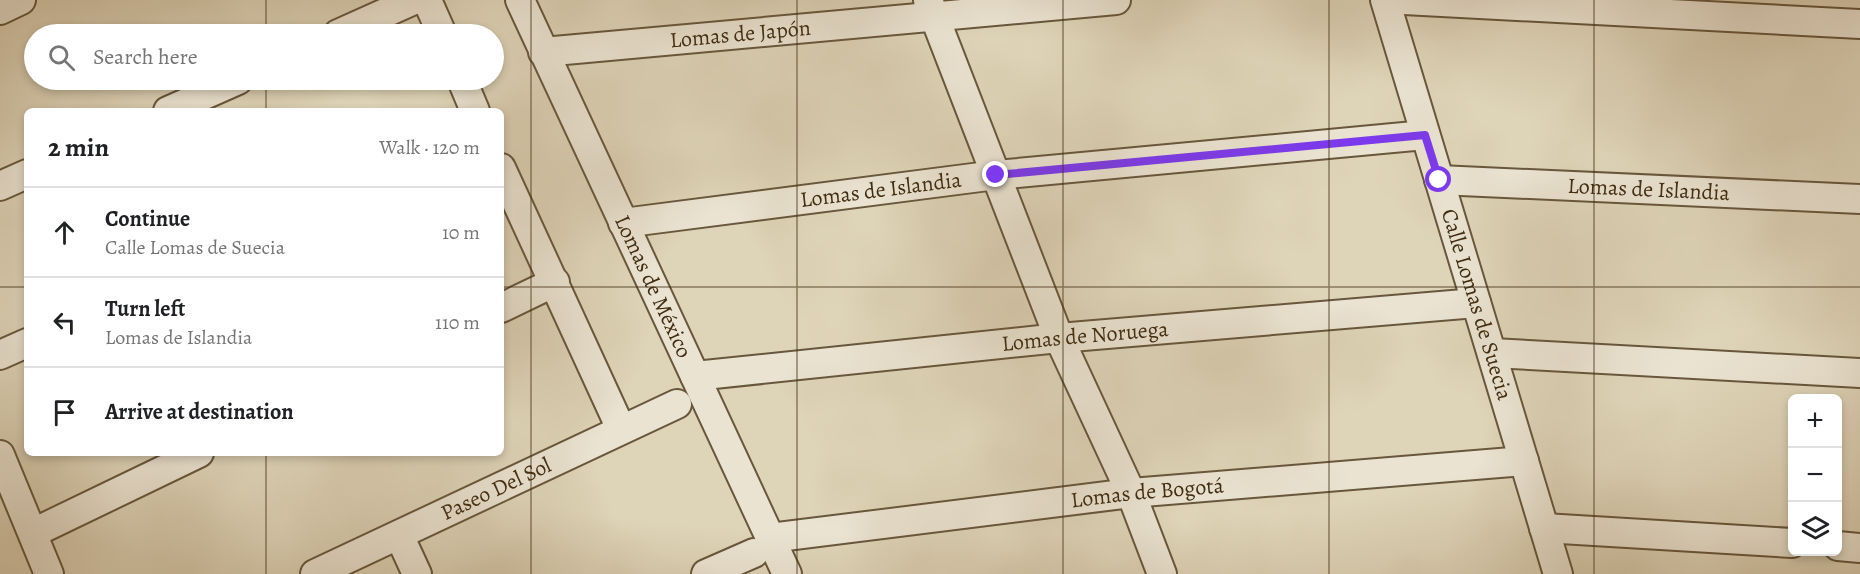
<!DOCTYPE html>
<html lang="en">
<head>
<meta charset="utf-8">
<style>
	body { margin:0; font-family:Alegreya,serif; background:#f6f6f6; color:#202124 }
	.controls { position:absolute; right:18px; bottom:18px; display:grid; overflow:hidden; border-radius:9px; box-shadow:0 3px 9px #0003 }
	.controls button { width:54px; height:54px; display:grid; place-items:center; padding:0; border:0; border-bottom:2px solid #e0e0e0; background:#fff; color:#202124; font:30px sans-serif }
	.stop { position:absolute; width:18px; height:18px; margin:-14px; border:4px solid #7c3aed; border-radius:50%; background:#fff }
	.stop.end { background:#7c3aed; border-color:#fff; box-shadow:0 2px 6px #0008 }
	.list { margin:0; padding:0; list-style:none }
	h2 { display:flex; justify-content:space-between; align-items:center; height:78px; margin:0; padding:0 24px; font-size:26px }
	h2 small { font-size:20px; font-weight:400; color:#757577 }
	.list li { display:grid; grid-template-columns:39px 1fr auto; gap:18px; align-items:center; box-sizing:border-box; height:90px; padding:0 24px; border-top:2px solid #e0e0e0 }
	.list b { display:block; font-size:22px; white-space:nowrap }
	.list p { margin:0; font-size:20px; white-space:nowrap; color:#757577 }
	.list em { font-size:20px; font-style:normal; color:#757577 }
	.icon { flex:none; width:33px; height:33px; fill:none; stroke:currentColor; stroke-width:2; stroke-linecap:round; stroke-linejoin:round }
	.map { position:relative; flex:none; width:1860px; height:574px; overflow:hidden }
	.search { position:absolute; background:#fff; box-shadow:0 3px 9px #0003; left:24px; top:24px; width:480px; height:66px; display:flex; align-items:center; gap:15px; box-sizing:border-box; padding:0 21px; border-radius:33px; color:#757577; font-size:22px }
	.panel { position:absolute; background:#fff; box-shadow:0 3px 9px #0003; left:24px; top:108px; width:480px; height:348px; border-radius:9px }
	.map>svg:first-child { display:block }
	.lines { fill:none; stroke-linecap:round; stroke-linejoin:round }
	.minor-casing { stroke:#68573c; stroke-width:32 }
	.minor { stroke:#eae3d1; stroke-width:28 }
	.route { stroke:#7c3aed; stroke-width:8 }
	.grid { fill:none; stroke:#402d12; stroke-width:1.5; stroke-opacity:0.55 }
	.labels { text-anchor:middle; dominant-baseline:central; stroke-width:4.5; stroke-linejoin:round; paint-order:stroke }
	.street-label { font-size:22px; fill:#402d12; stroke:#eae3d1 }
</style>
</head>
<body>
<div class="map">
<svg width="1860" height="574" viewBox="0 0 1860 574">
	<rect width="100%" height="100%" fill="#ded4b8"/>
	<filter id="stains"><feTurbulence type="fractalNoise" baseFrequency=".00333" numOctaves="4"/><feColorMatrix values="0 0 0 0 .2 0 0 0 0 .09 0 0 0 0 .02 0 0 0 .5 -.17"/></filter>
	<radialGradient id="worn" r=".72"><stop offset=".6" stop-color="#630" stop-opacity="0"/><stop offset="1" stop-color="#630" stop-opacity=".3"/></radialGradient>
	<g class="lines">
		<!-- minor casing -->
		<g class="minor-casing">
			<g id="minor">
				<path d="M427,0L442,34"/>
				<path id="s1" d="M520,0L787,574"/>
				<path d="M928,0L1059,338L1131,493L1162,574"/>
				<path id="s2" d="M1385,0L1558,574"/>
				<path d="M1404,0L1860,24"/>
				<path d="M0,10L21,0"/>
				<path d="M338,34L414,0"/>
				<path id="s3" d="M543,52L1116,0"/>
				<path d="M462,80L475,111"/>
				<path d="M168,111L238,80"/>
				<path d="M501,168L621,429"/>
				<path id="s4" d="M1439,180L1860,199"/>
				<path d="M0,186L27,174"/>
				<path id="s5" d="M623,223L996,175L1425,135"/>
				<path d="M501,308L555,282"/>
				<path d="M1492,353L1860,373"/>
				<path d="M0,355L27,343"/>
				<path id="s6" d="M695,376L1059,338L1476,303"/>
				<path d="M0,455L49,574"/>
				<path d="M1544,528L1792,543"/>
				<path d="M33,533L199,453"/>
				<path d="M399,535L417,574"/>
				<path id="s7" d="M770,538L1131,493L1524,461"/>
				<path d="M1838,546L1860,548"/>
				<path id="s8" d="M315,574L677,404"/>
				<path d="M706,574L754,553"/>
			</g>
		</g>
		<!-- minor -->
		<use href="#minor" class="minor"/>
	</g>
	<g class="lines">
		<!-- route -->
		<path class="route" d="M996,175L1425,135L1439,180"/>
	</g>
	<!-- grid -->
	<path class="grid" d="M266,0V34M531,0V574M797,0V574M1063,0V574M1329,0V574M1594,0V574M266,80V111M0,287H27M501,287H1860M266,453V574"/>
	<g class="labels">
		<!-- street labels -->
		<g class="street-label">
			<text stroke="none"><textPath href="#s3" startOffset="198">Lomas de Japón</textPath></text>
			<text stroke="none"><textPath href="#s4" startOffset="210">Lomas de Islandia</textPath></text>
			<text stroke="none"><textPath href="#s5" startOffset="260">Lomas de Islandia</textPath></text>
			<text stroke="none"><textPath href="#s1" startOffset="316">Lomas de México</textPath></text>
			<text stroke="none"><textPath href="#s2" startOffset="318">Calle Lomas de Suecia</textPath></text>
			<text stroke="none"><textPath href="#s6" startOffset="392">Lomas de Noruega</textPath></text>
			<text stroke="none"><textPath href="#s8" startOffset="200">Paseo Del Sol</textPath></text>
			<text stroke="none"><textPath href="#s7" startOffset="380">Lomas de Bogotá</textPath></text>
		</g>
	</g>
	<rect width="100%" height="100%" filter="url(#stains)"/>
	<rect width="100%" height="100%" fill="url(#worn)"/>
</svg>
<div class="controls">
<button>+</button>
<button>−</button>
<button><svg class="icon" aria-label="layers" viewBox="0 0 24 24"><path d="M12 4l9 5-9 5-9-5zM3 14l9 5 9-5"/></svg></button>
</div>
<div class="stop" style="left:1439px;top:180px"></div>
<div class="stop end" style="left:996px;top:175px"></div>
<div class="search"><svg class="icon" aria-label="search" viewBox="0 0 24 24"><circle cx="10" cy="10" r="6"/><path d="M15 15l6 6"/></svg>Search here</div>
<section class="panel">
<h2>2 min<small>Walk · 120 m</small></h2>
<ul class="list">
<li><svg class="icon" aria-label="ahead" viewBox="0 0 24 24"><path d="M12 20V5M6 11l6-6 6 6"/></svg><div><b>Continue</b><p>Calle Lomas de Suecia</p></div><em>10 m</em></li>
<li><svg class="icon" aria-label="left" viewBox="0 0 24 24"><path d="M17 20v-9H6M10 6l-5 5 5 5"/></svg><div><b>Turn left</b><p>Lomas de Islandia</p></div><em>110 m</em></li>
<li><svg class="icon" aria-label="arrive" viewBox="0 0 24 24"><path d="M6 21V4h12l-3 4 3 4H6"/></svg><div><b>Arrive at destination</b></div></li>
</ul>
</section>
</div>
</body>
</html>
